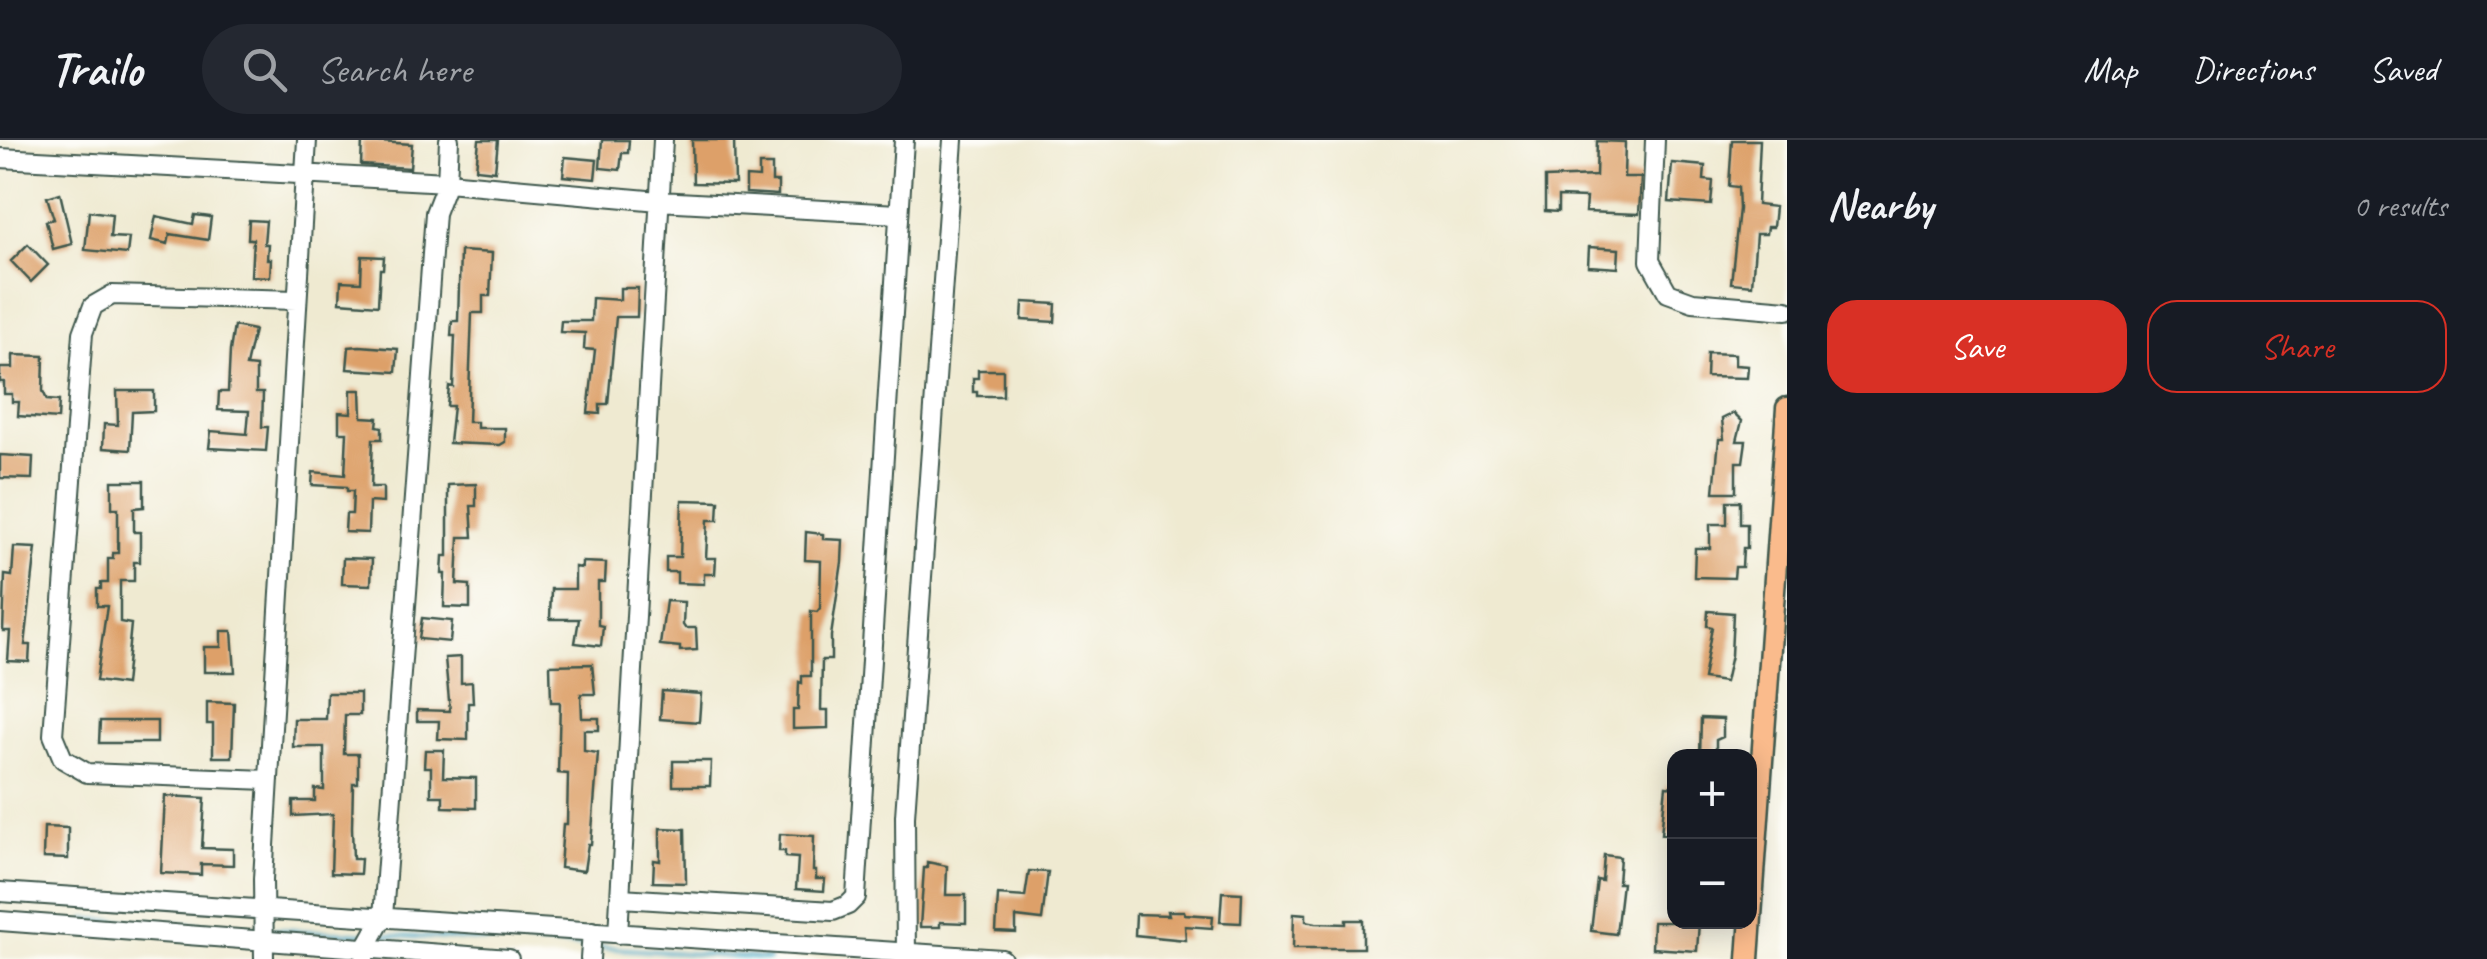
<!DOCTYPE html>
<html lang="en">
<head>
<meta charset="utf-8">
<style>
	body { margin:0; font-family:Caveat,sans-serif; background:#242831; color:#f1f3f6 }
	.controls { position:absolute; right:30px; bottom:30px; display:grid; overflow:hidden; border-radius:20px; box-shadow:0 5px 25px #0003 }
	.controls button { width:90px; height:90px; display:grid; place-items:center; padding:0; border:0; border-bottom:2px solid #363941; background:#171b24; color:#f1f3f6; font:50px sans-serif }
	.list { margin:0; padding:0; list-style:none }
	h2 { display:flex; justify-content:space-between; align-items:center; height:130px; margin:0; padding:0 40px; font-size:42px }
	h2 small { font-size:32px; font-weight:400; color:#9ea1a6 }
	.actions { display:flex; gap:20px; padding:30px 40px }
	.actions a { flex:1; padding:22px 0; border:2px solid #d93025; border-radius:30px; text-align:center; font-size:35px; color:#d93025 }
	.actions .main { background:#d93025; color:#fff }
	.icon { flex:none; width:55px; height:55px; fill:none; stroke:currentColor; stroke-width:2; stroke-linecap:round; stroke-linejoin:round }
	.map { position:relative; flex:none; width:1787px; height:819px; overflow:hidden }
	header { display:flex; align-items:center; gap:60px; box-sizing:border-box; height:140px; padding:0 50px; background:#171b24; border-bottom:2px solid #363941 }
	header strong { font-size:48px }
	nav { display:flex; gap:55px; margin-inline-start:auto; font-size:35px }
	.search { width:700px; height:90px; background:#242831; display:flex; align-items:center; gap:25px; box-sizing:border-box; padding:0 35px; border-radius:55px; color:#9ea1a6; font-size:38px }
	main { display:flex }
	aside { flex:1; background:#171b24 }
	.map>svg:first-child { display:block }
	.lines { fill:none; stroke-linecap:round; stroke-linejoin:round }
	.stream { stroke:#49aac8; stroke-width:4 }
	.building { fill:#dda069 }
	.minor-casing { stroke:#3e574c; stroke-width:22 }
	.major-casing { stroke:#3e574c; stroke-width:25 }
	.minor { stroke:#fff; stroke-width:18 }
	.major { stroke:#fabb8c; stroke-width:20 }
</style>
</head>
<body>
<header>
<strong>Trailo</strong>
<div class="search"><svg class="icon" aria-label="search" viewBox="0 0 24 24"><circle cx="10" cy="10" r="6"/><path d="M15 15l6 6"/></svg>Search here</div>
<nav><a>Map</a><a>Directions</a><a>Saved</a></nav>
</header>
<main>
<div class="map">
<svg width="1787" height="819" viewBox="0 0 1787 819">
	<rect width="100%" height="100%" fill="#fdfcf7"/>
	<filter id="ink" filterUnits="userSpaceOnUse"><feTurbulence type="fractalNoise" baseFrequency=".01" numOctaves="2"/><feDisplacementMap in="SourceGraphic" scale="20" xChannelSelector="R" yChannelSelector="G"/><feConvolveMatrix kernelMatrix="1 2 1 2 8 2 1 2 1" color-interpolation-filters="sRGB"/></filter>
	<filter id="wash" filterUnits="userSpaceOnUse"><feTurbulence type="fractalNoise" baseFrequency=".0048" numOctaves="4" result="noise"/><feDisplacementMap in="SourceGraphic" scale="40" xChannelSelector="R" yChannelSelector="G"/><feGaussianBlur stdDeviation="2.25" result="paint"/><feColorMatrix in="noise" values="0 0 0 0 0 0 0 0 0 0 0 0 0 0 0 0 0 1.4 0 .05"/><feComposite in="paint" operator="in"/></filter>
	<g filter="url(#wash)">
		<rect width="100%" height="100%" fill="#efead1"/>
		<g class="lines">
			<!-- stream -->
			<path class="stream" d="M85,779L256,788
				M270,789L365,794
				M380,795L585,806
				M595,807L769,819"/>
		</g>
		<g id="blocks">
			<!-- building -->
			<path class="building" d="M479,0H498L495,31L476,29Z
				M602,0H629L628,13H622L620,30L600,28Z
				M692,0H734L735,44L693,43Z
				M1732,0H1760L1757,65L1775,67L1773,87H1767L1766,94H1756L1752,145L1731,143L1739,69L1738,47L1729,46Z
				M362,1L412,4L410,28L361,25Z
				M1597,1L1625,2L1624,37H1641L1639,74L1585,72L1586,58L1558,57V72L1545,71V38L1596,36Z
				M565,17L597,20L595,39L563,36Z
				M1672,23L1705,26L1704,40L1713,41L1711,65L1669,62Z
				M759,25H772V42H778V55L746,53V37L759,38Z
				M60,53L72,104L53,109L46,81L54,79L47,57Z
				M89,71L112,74L110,97L129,98L127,114L85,110Z
				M195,75L211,77L208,100L170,94L168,104L151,100L156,76L193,84Z
				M249,80L266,81L264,104H268L267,119H271L270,137L251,136L253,99H248Z
				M28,104L48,125L31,142L11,121Z
				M1589,107L1619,109L1618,128L1588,126Z
				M460,111L492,113L490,156H483V173H472L468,282H477V288H505V302L500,305L449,303L453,266H447L449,246L453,247L455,196H451L452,181H458Z
				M362,116L384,117L383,129H380L378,165L340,162L341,141L361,142Z
				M620,148H638L637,177H616L608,264H600V274L588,273L595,210L584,209L585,193L560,192L561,181H591L592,158L620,160Z
				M1023,162L1056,164L1055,182L1022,180Z
				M234,186L254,190L246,226L256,227V253H263L262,287H268L266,311L209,308L211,291L247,294L249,271L218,270L219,252H228L230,211Z
				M360,206L398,209L396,232L347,229L349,207Z
				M1707,213L1735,214V225L1748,226L1747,238L1706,237Z
				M13,215L44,216L43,251L47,260L59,261L58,279L18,276L19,262H12V254H4V242H0V228H13Z
				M978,230H1003V256H977V252H973V238H978Z
				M351,250H361L362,277L378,278L377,286L382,287V299H373L371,347H383V363L369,362L368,393L345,392L346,374H352L353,351H347V347L312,345L313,332L345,335L347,292H339V272L351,273Z
				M117,251H154V271L132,272L130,310L103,308L104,284L118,285Z
				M1734,273L1742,281L1737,301H1746L1743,322H1736V352H1714L1719,299H1724L1722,279Z
				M0,315L33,317L32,339L0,338Z
				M112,341H144V367L134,368V392H140V422H134V441H120V482L131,484L125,545L96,541L107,466H97V449H101V443H108V419H113V413H118V368H112Z
				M476,344V366H471L473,397H459L457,444L470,445V468L444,467L445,434H442L443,416H448V345Z
				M682,360L719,361L718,380H708L706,418H716L715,434H704V444L677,443V432H666V417H680Z
				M1727,361H1740V384H1747V408H1743L1742,427H1735L1734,438L1694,437L1695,408H1710V384H1727Z
				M806,392L823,394V399L843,400L842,422L831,496V520H822L821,570H828V588L793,589V570H798L799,542L802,543V536H811V471L817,472L820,468L821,421L805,420Z
				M14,407L36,408L25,505H30L29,522L8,521L10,491H3L5,435L12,436Z
				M343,418L372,419L371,445L342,444Z
				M582,422L606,423L605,442H598V485L603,486L601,506L575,503L579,479H550L551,449H575V427L582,428Z
				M666,461L684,462L683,485L685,488H696L697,510L680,511V507L660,505Z
				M1708,471L1733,473L1731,515L1725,542L1703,539L1712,487L1707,486Z
				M422,478L452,481L450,502L419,499Z
				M221,491H232L235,532H204V507H221Z
				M461,517V543L472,542L473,563H468V600L438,599L439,581H417V570L450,571L445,518Z
				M592,524L595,554H581L582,578H599V590H584V611L598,613L591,704H588L584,731L560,728L563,684H567L568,634L558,633L560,562H551L550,525Z
				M662,551L701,554L699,582L660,579Z
				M327,553H360V575H345L344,614H358V643H353L352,687L353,719H361L360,734L331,733L333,674L293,676V661H315V649L324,650V607H293L294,579H326Z
				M207,562L234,563L232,617H213V584H207Z
				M1701,578L1723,579V597L1716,600V616H1700Z
				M100,581H157V603H99Z
				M425,610H444L443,637L476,638V668L443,667V656H431V627H424Z
				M673,621H711L710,646H673Z
				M1666,646L1674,647V695L1661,694Z
				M165,656L205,658L202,708L233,709V725L201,724V735L161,733Z
				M44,687L68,688V719L43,718Z
				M660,688L685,689L686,743L653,742L654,720L660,721Z
				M780,694L814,696L813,731H816V739H825L824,751L796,749L798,718L785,717V711H779Z
				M1604,715L1620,717L1618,743H1622L1616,794L1591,791L1597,740L1602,741Z
				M927,722L947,726L946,755H966V783L940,782V787H920L924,728H927Z
				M1029,731L1048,732L1042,780L1016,777V793L996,792L998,755L1025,757Z
				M1222,752L1242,753L1241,783L1220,782Z
				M1168,771H1184L1185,774L1213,776L1212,788L1185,786L1186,800L1135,795L1136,774L1169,775Z
				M1294,773L1306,774V781L1316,783L1346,784V780H1363V808H1293Z
				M1653,782H1699L1697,811L1652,808Z"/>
		</g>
	</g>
	<g filter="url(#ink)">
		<use href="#blocks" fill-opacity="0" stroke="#3e574c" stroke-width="2.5"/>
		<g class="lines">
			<!-- minor casing -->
			<g class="minor-casing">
				<path id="minor" d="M1655,0L1650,121L1668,153L1693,162L1787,170
					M0,18L447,42L659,61L898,74
					M269,640L87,633L63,619L53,595L83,193L93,166L112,155L296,160
					M0,752L1002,819
					M621,758L833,771L848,765L856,757L904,0
					M0,781L509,819
					M618,794L663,0
					M264,819L263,739L307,0
					M364,819L365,809L383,777L435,73L447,42L449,0
					M590,819L592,791
					M906,819L905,676L953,0"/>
			</g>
			<!-- major casing -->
			<g class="major-casing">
				<path id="major" d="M1748,819L1787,268"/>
			</g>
			<!-- minor -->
			<use href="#minor" class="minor"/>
			<!-- major -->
			<use href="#major" class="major"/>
		</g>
	</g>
</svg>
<div class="controls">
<button>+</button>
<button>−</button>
</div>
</div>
<aside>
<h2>Nearby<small>0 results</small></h2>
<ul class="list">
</ul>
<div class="actions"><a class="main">Save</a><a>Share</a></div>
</aside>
</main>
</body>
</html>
